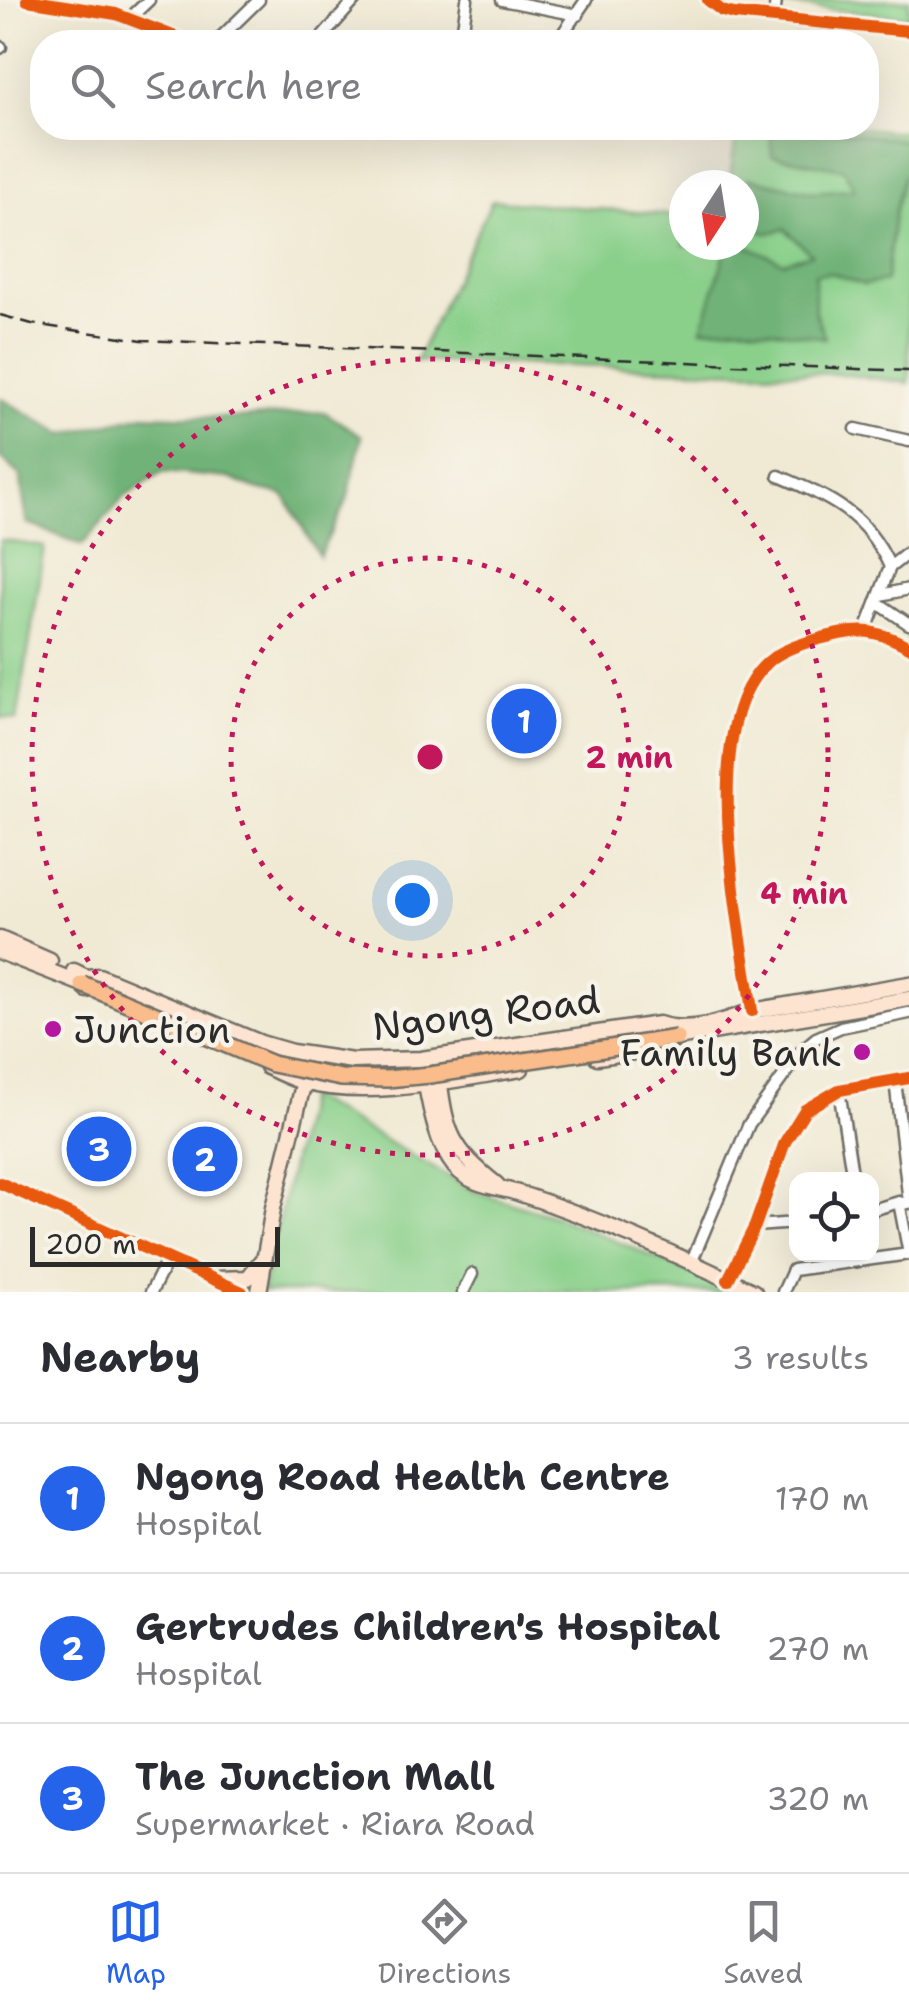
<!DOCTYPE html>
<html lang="en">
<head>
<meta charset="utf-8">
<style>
	body { margin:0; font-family:"Shantell Sans",sans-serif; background:#f7f7f7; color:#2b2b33 }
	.controls { position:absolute; right:30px; bottom:30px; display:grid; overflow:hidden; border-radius:20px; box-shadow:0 10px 40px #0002 }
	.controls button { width:90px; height:90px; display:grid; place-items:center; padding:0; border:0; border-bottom:2px solid #e1e1e2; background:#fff; color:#2b2b33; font:50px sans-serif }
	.compass { position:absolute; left:669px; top:170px; width:90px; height:90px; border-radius:50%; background:#fff; box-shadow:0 10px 40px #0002; rotate:192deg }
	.scale { position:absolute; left:30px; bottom:25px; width:250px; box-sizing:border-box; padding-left:10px; border:5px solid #2b2b2b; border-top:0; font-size:28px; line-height:35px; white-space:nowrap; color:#2b2b2b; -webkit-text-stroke:8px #f7f3e8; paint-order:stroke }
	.you { position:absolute; left:412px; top:900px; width:35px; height:35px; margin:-25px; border:8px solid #fff; border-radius:50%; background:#1a73e8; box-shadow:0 0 0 15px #1a73e833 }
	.badge { display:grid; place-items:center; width:65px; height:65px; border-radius:50%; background:#2563eb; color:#fff; font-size:32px; font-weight:700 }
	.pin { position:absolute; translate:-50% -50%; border:5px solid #fff; box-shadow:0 2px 10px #0006 }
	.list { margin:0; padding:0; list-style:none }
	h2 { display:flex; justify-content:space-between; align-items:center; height:130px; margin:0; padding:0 40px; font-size:42px }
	h2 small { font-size:32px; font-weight:400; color:#7c7c81 }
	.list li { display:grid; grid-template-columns:65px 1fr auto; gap:30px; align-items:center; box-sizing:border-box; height:150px; padding:0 40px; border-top:2px solid #e1e1e2 }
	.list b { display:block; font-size:38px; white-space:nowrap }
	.list p { margin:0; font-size:32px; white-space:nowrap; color:#7c7c81 }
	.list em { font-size:32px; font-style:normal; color:#7c7c81 }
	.icon { flex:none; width:55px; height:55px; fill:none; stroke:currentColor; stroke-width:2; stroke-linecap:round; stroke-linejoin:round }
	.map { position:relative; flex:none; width:909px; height:1292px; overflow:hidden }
	.search { position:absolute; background:#fff; box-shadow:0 10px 40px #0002; left:30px; right:30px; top:30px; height:110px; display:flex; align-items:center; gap:25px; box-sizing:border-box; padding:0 35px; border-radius:40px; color:#7c7c81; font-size:38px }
	.sheet { height:580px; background:#fff }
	nav { display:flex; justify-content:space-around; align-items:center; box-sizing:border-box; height:140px; border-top:2px solid #e1e1e2; background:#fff; font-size:28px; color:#7c7c81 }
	nav a { display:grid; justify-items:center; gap:5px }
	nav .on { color:#2563eb }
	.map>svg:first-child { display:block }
	.green { fill:#8ad08b; stroke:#5a7e5b; stroke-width:2.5 }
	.forest { fill:#6fb277; stroke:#4d6e51; stroke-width:2.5 }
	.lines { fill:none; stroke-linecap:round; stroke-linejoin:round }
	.minor-casing { stroke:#706e66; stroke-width:15 }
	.tertiary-casing { stroke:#706e66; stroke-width:18 }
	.secondary-casing { stroke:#706e66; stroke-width:19 }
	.minor { stroke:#fff; stroke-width:10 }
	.tertiary { stroke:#fff; stroke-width:12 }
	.secondary { stroke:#fde4d1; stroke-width:14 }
	.rail { stroke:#2b2b2b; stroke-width:2.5; stroke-dasharray:15 8; stroke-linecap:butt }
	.primary-bridge-casing { stroke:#706e66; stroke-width:20; stroke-linecap:butt }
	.primary-bridge { stroke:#fabc8b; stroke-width:15 }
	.cycleway-casing { stroke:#f7f3e8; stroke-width:19 }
	.cycleway { stroke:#e8590c; stroke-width:12 }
	.ring { fill:none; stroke:#c2185b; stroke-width:5; stroke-dasharray:5 10 }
	.poi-dot { fill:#b5179e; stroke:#f7f3e8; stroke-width:4 }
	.labels { text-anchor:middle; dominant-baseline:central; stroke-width:9; stroke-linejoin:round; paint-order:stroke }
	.street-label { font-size:38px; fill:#2b2b2b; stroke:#f7f3e8 }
	.poi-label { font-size:38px; fill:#2b2b2b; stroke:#f7f3e8; text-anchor:start }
	.centre { fill:#c2185b; stroke:#f7f3e8; stroke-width:5 }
	.ring-label { font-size:30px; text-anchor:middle; font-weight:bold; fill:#c2185b; stroke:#f7f3e8; stroke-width:9; stroke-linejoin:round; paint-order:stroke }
</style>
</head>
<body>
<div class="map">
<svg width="909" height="1292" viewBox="0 0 909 1292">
	<rect width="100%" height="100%" fill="#f7f3e8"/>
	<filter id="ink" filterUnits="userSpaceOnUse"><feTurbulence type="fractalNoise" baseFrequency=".01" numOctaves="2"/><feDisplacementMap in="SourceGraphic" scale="20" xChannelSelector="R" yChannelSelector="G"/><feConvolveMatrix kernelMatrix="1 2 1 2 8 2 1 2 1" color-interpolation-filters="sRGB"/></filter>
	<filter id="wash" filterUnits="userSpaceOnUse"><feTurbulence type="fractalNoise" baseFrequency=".0048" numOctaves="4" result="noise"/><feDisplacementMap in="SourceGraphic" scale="40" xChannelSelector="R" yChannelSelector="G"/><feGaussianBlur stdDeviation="2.25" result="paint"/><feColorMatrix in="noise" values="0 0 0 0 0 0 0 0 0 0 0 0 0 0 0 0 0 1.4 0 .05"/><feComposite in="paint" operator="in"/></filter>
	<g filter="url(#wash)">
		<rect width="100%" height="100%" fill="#f0ead4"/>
		<!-- green -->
		<path class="green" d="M786,0H909V17L785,5Z
			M737,128H862L909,133V383L842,374L416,361L492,200L684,216V245H744V185H729Z
			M0,540L45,547L17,720L0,717Z
			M307,1096L476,1192L555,1216L739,1292H262Z"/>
		<!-- forest -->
		<path class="forest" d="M770,130L852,133L909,141V174L903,177L894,216L886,281L863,285L832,273L815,274V312L825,338L744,326L702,329L726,250L744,244L783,262L811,254L785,229L769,233L749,229C742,214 741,193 748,178L813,192L854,189L844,169L772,156Z
			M0,398L64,434L144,415L236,418L324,412L362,436L347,500L319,556L284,495L256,489L229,478L163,472L124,497L82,545L27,523L20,475L0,457Z"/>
	</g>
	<g filter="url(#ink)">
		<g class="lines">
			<!-- minor casing -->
			<g class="minor-casing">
				<path id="minor" d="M27,0L116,14L189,42
					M502,0L578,15
					M708,0L722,11L734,14L909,31
					M774,18L776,0
					M129,19L149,0
					M216,42L259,0
					M318,42L355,0
					M461,42L467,0
					M557,42L586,0
					M0,48L1,47
					M856,429L909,441
					M779,476C830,498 866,513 890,567
					M881,595L909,589
					M878,603L909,624
					M866,630L890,567L909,552
					M752,1011C741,928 693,716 773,658C785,649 801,644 815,640C856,629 871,626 909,647
					M895,1080L909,1203
					M839,1090L853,1180
					M872,1210L899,1202L904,1204
					M755,1226L796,1223
					M691,1263L749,1124L803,1049L816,1038L841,1027L909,1013
					M728,1280L755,1226L785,1142L805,1110L839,1090L909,1078
					M151,1292L168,1259
					M463,1292L472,1274
					M783,1292L793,1270L909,1254L899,1202"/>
			</g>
			<!-- tertiary casing -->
			<g class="tertiary-casing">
				<path id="tertiary" d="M0,1183L242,1292"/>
			</g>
			<!-- secondary casing -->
			<g class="secondary-casing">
				<path id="secondary" d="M0,939L50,961
					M0,952L82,984L87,990
					M74,971L86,977L99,976L261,1043L292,1052L353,1061L421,1059L659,1024C689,1034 723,1022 752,1011L909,984
					M597,1057L663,1048L677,1038L909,999
					M267,1067C279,1072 291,1079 304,1082C368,1100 457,1079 521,1069
					M439,1077C446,1135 452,1149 497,1185
					M425,1079C430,1107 436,1144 455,1167C472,1186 495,1186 518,1193C599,1219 677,1255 754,1292
					M217,1279L248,1278L262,1260
					M259,1292L273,1208L306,1073"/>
			</g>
			<!-- minor -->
			<use href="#minor" class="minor"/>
			<!-- tertiary -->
			<use href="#tertiary" class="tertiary"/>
			<!-- secondary -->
			<use href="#secondary" class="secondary"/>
			<!-- rail -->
			<path class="rail" d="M0,315L32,324L142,340L909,371"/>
			<!-- primary-bridge casing -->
			<g class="primary-bridge-casing">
				<path id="primary-bridge" d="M82,984L272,1064L341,1078L387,1079L430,1075L677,1038"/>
			</g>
			<!-- primary-bridge -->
			<use href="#primary-bridge" class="primary-bridge"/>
			<!-- cycleway casing -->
			<g class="cycleway-casing">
				<path id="cycleway" d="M27,0L116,14L189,42
					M708,0L722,11L734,14L909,31
					M752,1011C741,928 693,716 773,658C785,649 801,644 815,640C856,629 871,626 909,647
					M0,1183L242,1292
					M728,1280L755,1226L785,1142L805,1110L839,1090L909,1078"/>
			</g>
			<!-- cycleway -->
			<use href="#cycleway" class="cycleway"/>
		</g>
	</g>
	<!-- distance rings -->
	<g class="ring">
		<circle cx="430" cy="757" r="199"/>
		<circle cx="430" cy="757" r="398"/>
	</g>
	<!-- markers -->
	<g class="poi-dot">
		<circle cx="53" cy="1029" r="10"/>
		<circle cx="862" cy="1052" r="10"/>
	</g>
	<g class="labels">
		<!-- street labels -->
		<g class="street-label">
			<text transform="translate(486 1013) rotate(-7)">Ngong Road</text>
		</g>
		<!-- poi labels -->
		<g class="poi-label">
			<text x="73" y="1029">Junction</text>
			<text x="842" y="1052" text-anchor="end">Family Bank</text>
		</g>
	</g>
	<circle cx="430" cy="757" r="15" class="centre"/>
	<g class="ring-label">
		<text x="629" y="768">2 min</text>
		<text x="804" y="904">4 min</text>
	</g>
</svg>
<div class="controls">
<button><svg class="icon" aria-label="locate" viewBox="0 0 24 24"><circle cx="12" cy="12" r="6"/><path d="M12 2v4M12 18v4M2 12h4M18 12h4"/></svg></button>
</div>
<svg class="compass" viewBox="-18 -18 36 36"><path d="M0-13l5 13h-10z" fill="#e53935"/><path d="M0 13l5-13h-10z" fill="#7c7c81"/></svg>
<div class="scale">200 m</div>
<div class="you"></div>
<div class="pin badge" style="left:524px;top:721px">1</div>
<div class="pin badge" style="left:205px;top:1159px">2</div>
<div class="pin badge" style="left:99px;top:1149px">3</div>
<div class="search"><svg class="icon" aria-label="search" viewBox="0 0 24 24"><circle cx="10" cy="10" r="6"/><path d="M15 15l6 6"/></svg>Search here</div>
</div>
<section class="sheet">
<h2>Nearby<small>3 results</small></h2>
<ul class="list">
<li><span class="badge">1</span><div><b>Ngong Road Health Centre</b><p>Hospital</p></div><em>170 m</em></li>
<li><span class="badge">2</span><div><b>Gertrudes Children's Hospital</b><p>Hospital</p></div><em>270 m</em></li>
<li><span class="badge">3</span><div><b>The Junction Mall</b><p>Supermarket · Riara Road</p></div><em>320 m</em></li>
</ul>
</section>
<nav>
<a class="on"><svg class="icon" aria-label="map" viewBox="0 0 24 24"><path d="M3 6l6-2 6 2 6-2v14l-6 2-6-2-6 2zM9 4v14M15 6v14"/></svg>Map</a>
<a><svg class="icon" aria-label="directions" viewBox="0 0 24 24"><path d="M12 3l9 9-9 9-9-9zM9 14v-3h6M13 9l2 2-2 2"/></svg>Directions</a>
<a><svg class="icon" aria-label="saved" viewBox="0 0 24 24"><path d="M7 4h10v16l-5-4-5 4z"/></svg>Saved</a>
</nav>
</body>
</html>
